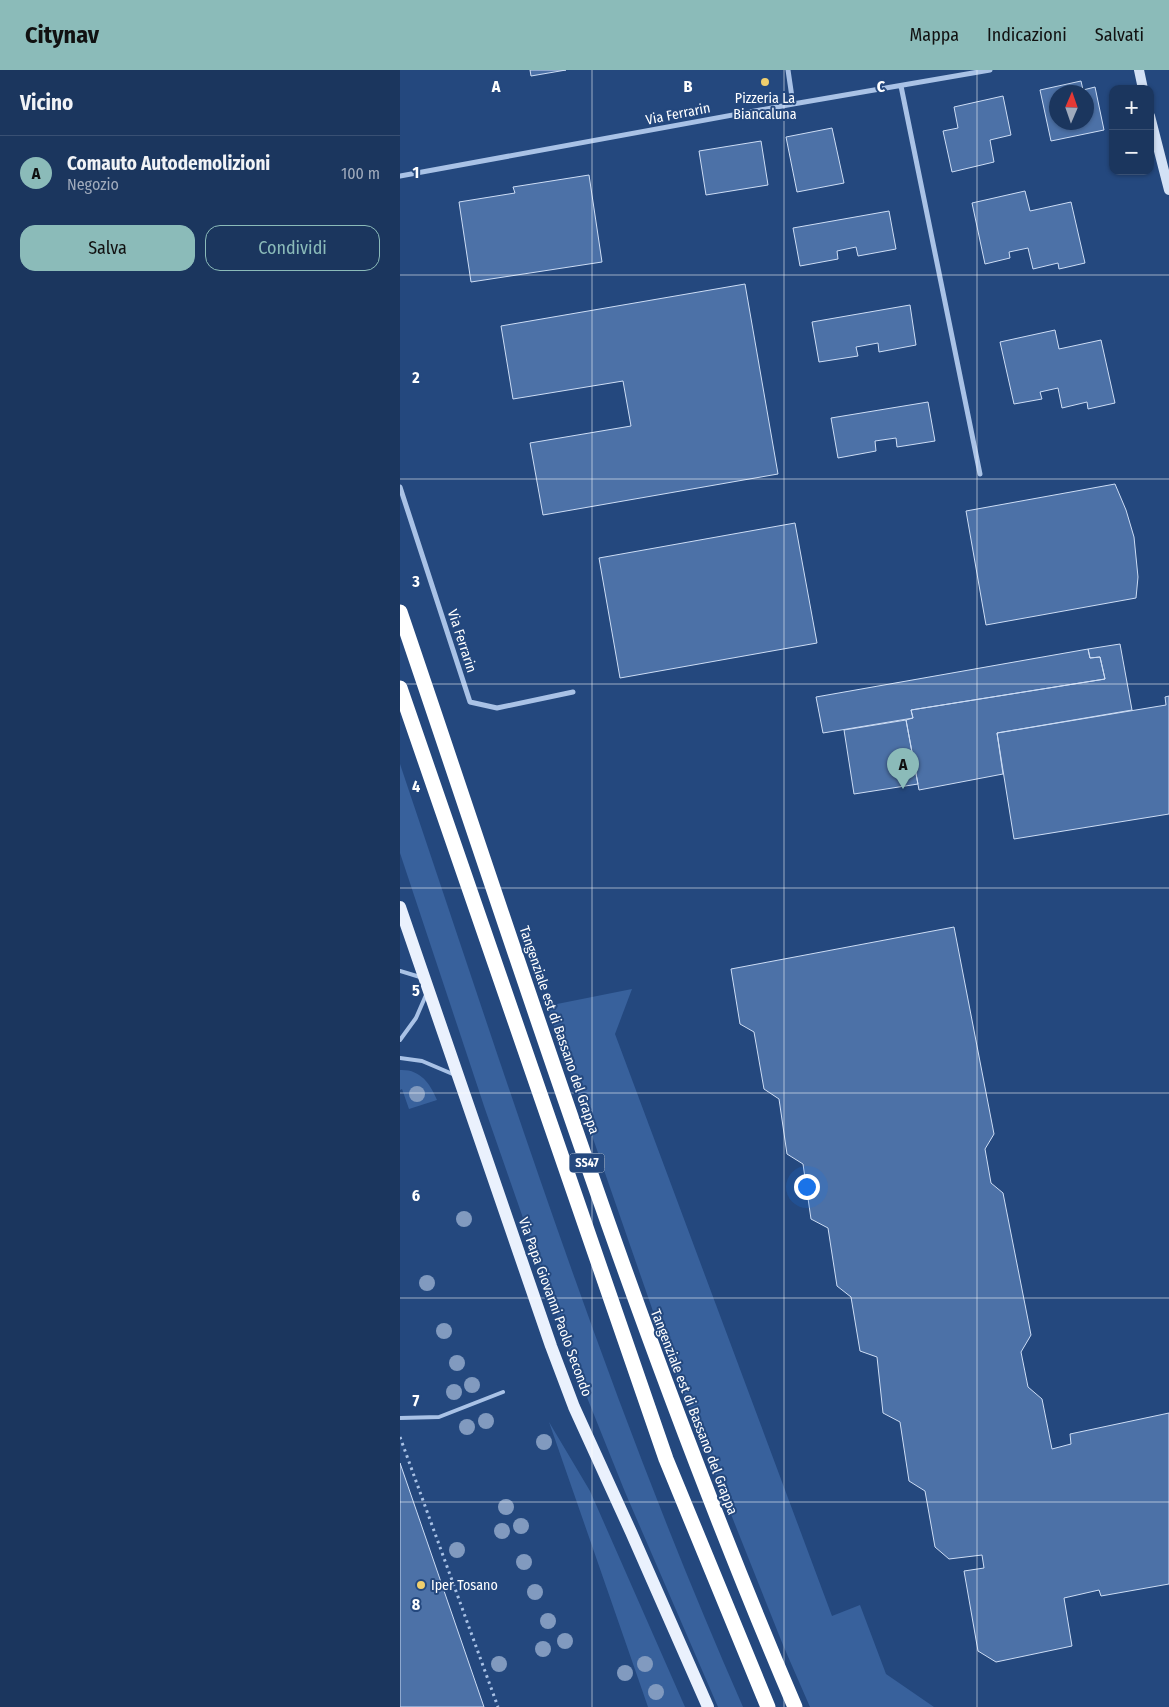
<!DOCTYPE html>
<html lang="it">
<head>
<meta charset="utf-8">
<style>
	body { margin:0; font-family:"Fira Sans Condensed",sans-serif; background:#243e64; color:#f1f3f6 }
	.controls { position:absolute; right:15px; top:15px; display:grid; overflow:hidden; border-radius:10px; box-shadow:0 1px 4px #0004 }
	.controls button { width:45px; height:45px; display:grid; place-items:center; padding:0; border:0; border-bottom:1px solid #395073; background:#1b365e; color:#f1f3f6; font:25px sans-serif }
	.compass { position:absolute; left:649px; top:15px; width:45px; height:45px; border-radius:50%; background:#1b365e; box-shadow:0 1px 4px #0004; rotate:2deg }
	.you { position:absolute; left:406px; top:1116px; width:18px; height:18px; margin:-12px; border:4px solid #fff; border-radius:50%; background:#1a73e8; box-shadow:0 0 0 8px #1a73e833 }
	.badge { display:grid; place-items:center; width:32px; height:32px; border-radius:50%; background:#8bbbb9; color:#111; font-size:16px; font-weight:700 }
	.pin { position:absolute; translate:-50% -41px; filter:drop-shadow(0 1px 2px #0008) }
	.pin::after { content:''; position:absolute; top:26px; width:18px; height:15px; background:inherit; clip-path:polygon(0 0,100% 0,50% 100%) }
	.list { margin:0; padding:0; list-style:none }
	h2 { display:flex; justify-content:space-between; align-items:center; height:65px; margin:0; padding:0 20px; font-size:21px }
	h2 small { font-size:16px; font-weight:400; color:#a0abbc }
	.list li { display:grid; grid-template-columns:32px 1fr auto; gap:15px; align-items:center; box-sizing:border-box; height:75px; padding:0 20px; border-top:1px solid #395073 }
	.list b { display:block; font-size:19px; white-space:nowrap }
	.list p { margin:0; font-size:16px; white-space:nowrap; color:#a0abbc }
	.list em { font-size:16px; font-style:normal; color:#a0abbc }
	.actions { display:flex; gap:10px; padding:15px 20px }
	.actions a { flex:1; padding:11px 0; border:1px solid #8bbbb9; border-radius:15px; text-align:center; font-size:18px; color:#8bbbb9 }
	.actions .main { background:#8bbbb9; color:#111 }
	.map { position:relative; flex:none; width:769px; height:1637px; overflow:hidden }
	header { display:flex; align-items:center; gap:30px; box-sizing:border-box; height:70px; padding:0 25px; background:#8bbbb9; color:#111 }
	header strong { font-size:24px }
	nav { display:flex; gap:28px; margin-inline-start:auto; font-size:18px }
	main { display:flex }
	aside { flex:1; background:#1b365e }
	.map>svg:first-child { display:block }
	.green { fill:#38619c }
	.building { fill:#4c71a7; stroke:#cdddf5; fill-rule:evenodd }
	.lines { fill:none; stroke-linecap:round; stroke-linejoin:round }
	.path { stroke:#a9c2e6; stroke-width:3; stroke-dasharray:2.5 4; stroke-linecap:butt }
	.lane { stroke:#a9c2e6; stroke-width:4 }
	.street { stroke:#a9c2e6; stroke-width:5 }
	.secondary { stroke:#d3e1f5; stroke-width:10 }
	.primary { stroke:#eaf1fd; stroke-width:12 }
	.highway { stroke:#fff; stroke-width:15 }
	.tree { fill:#819abf }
	.grid { fill:none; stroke:#fff; stroke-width:1; stroke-opacity:0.55 }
	.poi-dot { fill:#f0cf6d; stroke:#24487e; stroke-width:2 }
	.labels { text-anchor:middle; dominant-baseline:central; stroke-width:4; stroke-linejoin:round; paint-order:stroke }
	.shield { fill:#24487e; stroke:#bdc8d8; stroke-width:1 }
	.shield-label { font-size:12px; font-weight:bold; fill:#fff }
	.poi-label { font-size:14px; fill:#fff; stroke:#24487e }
	.street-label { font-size:14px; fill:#fff; stroke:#24487e }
	.grid-label { font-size:16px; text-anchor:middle; font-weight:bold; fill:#fff; stroke:#24487e; stroke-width:4; stroke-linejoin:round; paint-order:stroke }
</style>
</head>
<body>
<header>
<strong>Citynav</strong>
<nav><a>Mappa</a><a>Indicazioni</a><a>Salvati</a></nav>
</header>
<main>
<aside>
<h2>Vicino<small></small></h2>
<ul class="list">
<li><span class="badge">A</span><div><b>Comauto Autodemolizioni</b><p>Negozio</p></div><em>100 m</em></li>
</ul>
<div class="actions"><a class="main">Salva</a><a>Condividi</a></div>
</aside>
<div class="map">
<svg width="769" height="1637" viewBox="0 0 769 1637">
	<rect width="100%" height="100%" fill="#24487e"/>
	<!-- green -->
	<path class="green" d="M0,694C107,1011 208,1331 343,1637H318L225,1422L176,1300L85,1039L0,783Z
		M232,919L215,964L432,1546L460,1535L486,1604L534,1637H410L383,1575L272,1296L147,936Z
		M0,1000C20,999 30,1013 37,1030L9,1039L2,1019L0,1020Z
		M149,1352L190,1421L285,1637H248Z"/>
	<!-- building -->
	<path class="building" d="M130,0H166L131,6Z
		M681,11L683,20L695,17L704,60L651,71L640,20ZM656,22H686V52H656Z
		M603,26L611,65L590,70L594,92L552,102L543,61L558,58L554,37Z
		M432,58L444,113L397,122L386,67Z
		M361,71L368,115L306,125L299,81Z
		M189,105L202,192L71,212L59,132L115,123L113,117Z
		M625,121L630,141L671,132L685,193L659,199L658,193L633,199L628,178L609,182L610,188L585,194L572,133Z
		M489,141L496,179L458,186L456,177L437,181L438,189L400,196L393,158Z
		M345,214L378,404L143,445L130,373L231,356L223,311L113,329L101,256Z
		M510,235L516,275L479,282L478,273L456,277L458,286L419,292L412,252Z
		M655,260L659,279L701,270L715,333L688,339L687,332L662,338L658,318L640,322L642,329L614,334L600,272Z
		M528,332L535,371L497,377L496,368L475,371L476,381L438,388L431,348Z
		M715,414L726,440L734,467L738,507L736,528L586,555L566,441Z
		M395,453L417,573L220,608L199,488Z
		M720,574L732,640L597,663L603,704L519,720L506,650L513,648L511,640L705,609L700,587L690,588L688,579Z
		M688,579L690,588L700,587L705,609L511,640L513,648L423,663L416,627Z
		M769,626V744L614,769L597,663L766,635L765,627Z
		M506,650L518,714L454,724L444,660Z
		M554,857L594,1064L585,1079L591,1113L603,1123L631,1265L621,1282L628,1317L642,1329L652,1379L671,1374L670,1364L769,1343V1514L701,1526L699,1520L664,1528L672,1576L596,1592L578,1581L564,1501L584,1498L582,1485L549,1489L535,1477L525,1421L509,1411L500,1352L483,1343L477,1287L460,1281L451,1227L437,1216L428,1158L411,1149L403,1094L387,1084L379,1029L364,1019L354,962L340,954L331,899Z
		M0,1393L84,1637H0Z"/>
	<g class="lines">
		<!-- path -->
		<path class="path" d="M0,1367L98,1637"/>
		<!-- lane -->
		<path class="lane" d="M0,901L20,907
			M0,970L16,948L26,925
			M0,988L22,991L55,1005
			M0,1348L39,1347L103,1322"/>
		<!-- street -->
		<path class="street" d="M388,0L393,34
			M501,16L580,404
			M0,106L393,34L590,0
			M0,417L70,632L97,638L173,622"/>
		<!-- secondary -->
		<path class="secondary" d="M739,0L743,19
			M750,46L769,120"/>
		<!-- primary -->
		<path class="primary" d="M0,837L151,1276L174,1337L231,1462L308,1637"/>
		<!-- highway -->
		<path class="highway" d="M0,542C125,909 242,1280 395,1637
			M0,618L266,1389L368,1637"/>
	</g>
	<!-- trees -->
	<g class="tree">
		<circle cx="17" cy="1024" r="8"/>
		<circle cx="64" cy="1149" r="8"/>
		<circle cx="27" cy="1213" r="8"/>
		<circle cx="44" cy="1261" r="8"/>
		<circle cx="57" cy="1293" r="8"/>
		<circle cx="72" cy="1315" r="8"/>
		<circle cx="54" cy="1322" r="8"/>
		<circle cx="86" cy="1351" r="8"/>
		<circle cx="67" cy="1357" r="8"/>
		<circle cx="144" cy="1372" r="8"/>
		<circle cx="106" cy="1437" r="8"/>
		<circle cx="121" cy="1456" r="8"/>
		<circle cx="102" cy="1461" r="8"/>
		<circle cx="57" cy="1480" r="8"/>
		<circle cx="124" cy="1492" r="8"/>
		<circle cx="135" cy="1522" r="8"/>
		<circle cx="148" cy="1551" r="8"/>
		<circle cx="165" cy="1571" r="8"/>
		<circle cx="143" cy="1579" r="8"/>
		<circle cx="99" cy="1594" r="8"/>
		<circle cx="245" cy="1594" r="8"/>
		<circle cx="225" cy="1603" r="8"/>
		<circle cx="256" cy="1622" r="8"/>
	</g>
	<!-- grid -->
	<path class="grid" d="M192,0V1637M384,0V1637M577,0V1637M0,205H769M0,409H769M0,614H769M0,818H769M0,1023H769M0,1228H769M0,1432H769"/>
	<!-- markers -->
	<g class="poi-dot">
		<circle cx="365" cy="12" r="5"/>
		<circle cx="21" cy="1515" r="5"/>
	</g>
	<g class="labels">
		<!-- shield labels -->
		<rect class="shield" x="169.5" y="1083.5" width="35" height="19" rx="4"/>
		<g class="shield-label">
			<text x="187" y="1093">SS47</text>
		</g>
		<!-- poi labels -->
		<g class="poi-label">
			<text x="365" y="28">Pizzeria La<tspan x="365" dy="16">Biancaluna</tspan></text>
			<text x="31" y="1515" text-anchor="start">Iper Tosano</text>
		</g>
		<!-- street labels -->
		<g class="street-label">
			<text transform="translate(278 44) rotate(-11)">Via Ferrarin</text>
			<text transform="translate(62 571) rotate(72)">Via Ferrarin</text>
			<text transform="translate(159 960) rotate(71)">Tangenziale est di Bassano del Grappa</text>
			<text transform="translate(155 1237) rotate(70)">Via Papa Giovanni Paolo Secondo</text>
			<text transform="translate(294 1342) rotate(69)">Tangenziale est di Bassano del Grappa</text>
		</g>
	</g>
	<g class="grid-label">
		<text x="96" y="22">A</text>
		<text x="288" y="22">B</text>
		<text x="481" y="22">C</text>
		<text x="16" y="108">1</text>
		<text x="16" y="313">2</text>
		<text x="16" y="517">3</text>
		<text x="16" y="722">4</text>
		<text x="16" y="926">5</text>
		<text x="16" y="1131">6</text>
		<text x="16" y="1336">7</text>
		<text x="16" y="1540">8</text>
	</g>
</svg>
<div class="controls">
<button>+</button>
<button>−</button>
</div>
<svg class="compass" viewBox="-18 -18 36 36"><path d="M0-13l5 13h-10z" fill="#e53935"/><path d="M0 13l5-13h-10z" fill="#a0abbc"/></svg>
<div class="you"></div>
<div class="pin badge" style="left:503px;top:719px">A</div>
</div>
</main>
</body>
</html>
